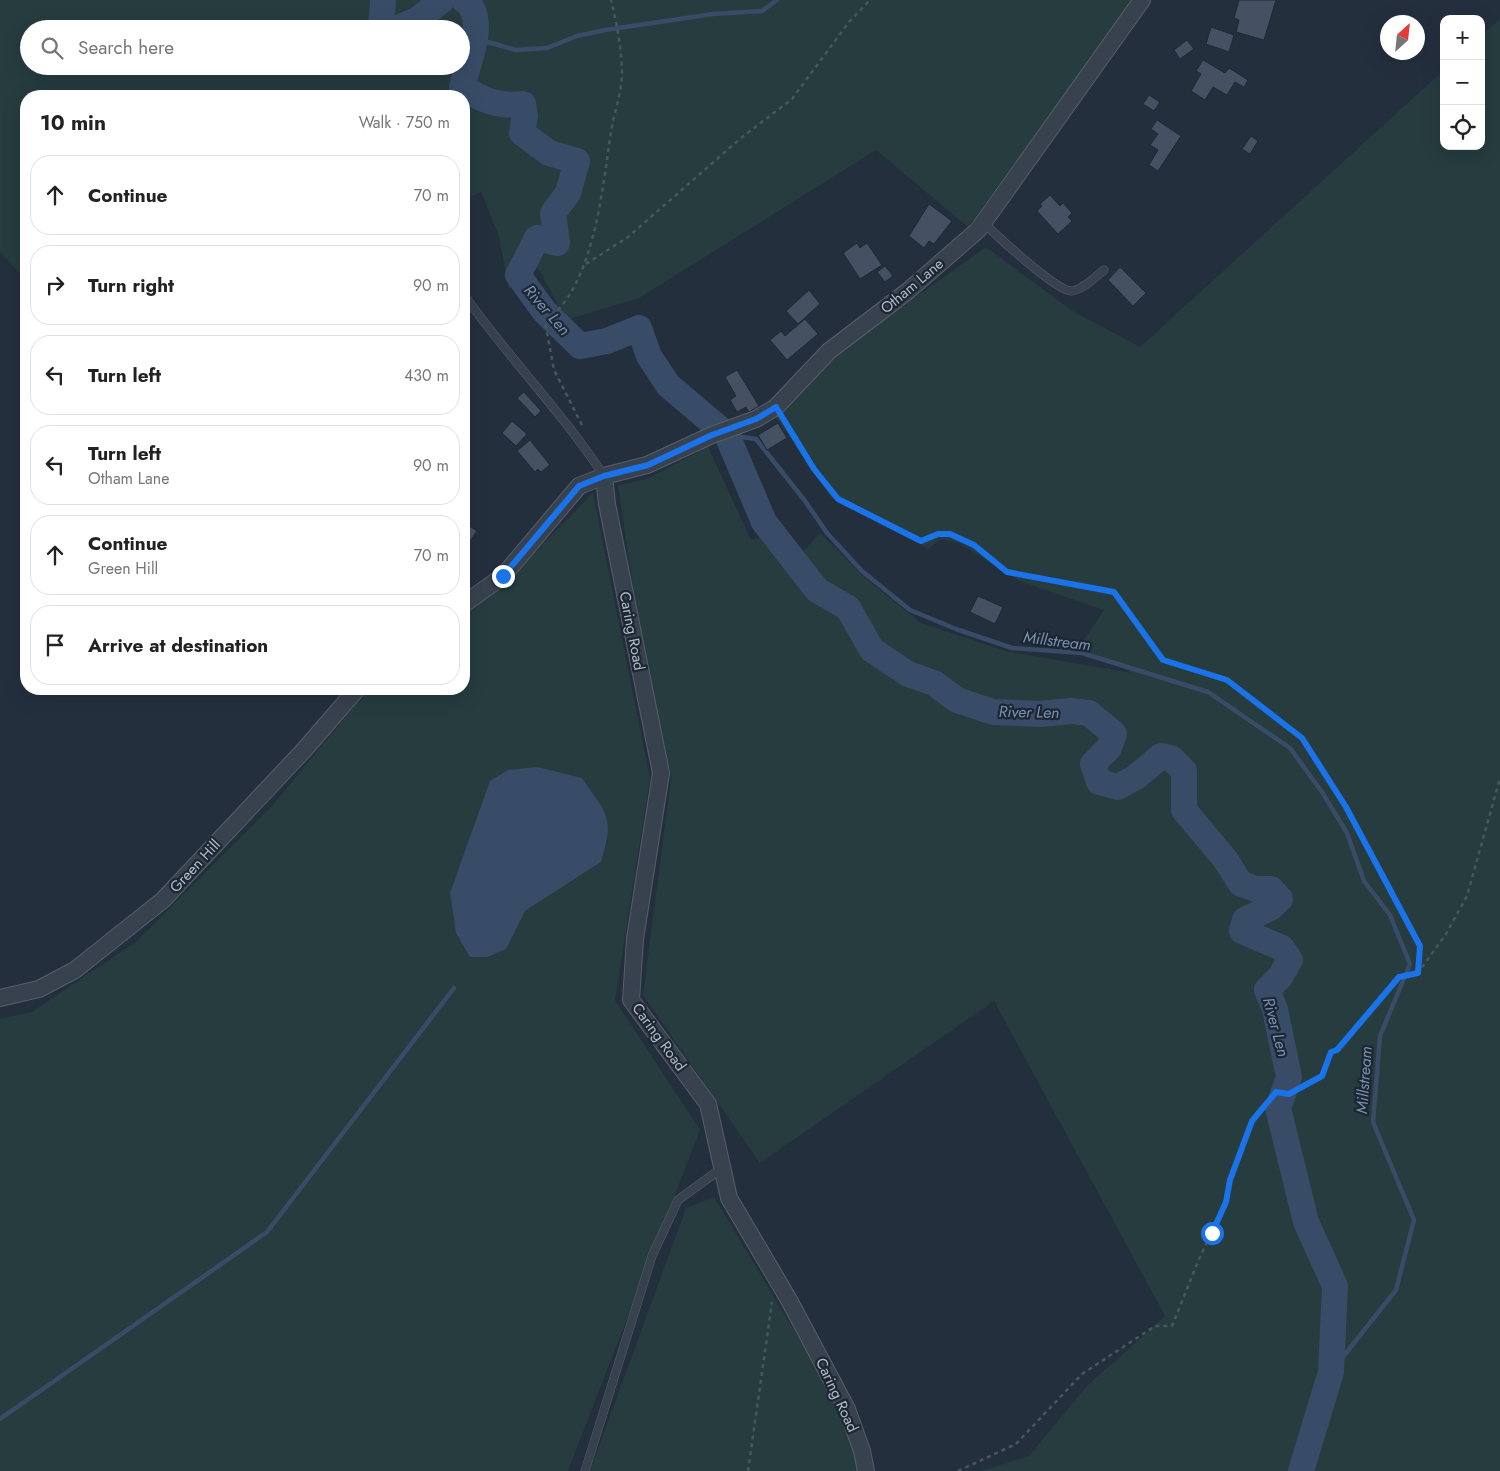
<!DOCTYPE html>
<html lang="en">
<head>
<meta charset="utf-8">
<style>
	body { margin:0; font-family:Jost,sans-serif; background:#f6f6f6; color:#222 }
	.controls { position:absolute; right:15px; top:15px; display:grid; overflow:hidden; border-radius:10px; box-shadow:0 5px 20px #0002 }
	.controls button { width:45px; height:45px; display:grid; place-items:center; padding:0; border:0; border-bottom:1px solid #e0e0e0; background:#fff; color:#222; font:25px sans-serif }
	.compass { position:absolute; left:1380px; top:15px; width:45px; height:45px; border-radius:50%; background:#fff; box-shadow:0 5px 20px #0002; rotate:27deg }
	.stop { position:absolute; width:15px; height:15px; margin:-11px; border:4px solid #1a73e8; border-radius:50%; background:#fff }
	.stop.end { background:#1a73e8; border-color:#fff; box-shadow:0 1px 5px #0008 }
	.list { margin:0; padding:0; list-style:none }
	h2 { display:flex; justify-content:space-between; align-items:center; height:65px; margin:0; padding:0 20px; font-size:21px }
	h2 small { font-size:16px; font-weight:400; color:#767676 }
	.list li { display:grid; grid-template-columns:32px 1fr auto; gap:15px; align-items:center; box-sizing:border-box; height:80px; margin:0 10px 10px; padding:0 10px; border:1px solid #e0e0e0; border-radius:20px }
	.list b { display:block; font-size:19px; white-space:nowrap }
	.list p { margin:0; font-size:16px; white-space:nowrap; color:#767676 }
	.list em { font-size:16px; font-style:normal; color:#767676 }
	.icon { flex:none; width:28px; height:28px; fill:none; stroke:currentColor; stroke-width:2; stroke-linecap:round; stroke-linejoin:round }
	.map { position:relative; flex:none; width:1500px; height:1471px; overflow:hidden }
	.search { position:absolute; background:#fff; box-shadow:0 5px 20px #0002; left:20px; top:20px; width:450px; height:55px; display:flex; align-items:center; gap:12px; box-sizing:border-box; padding:0 18px; border-radius:28px; color:#767676; font-size:19px }
	.panel { position:absolute; background:#fff; box-shadow:0 5px 20px #0002; left:20px; top:90px; width:450px; height:605px; border-radius:20px }
	.map>svg:first-child { display:block }
	.green { fill:#263c3f; fill-rule:evenodd }
	.water { fill:#394c67 }
	.lines { fill:none; stroke-linecap:round; stroke-linejoin:round }
	.stream { stroke:#394c67; stroke-width:4.5 }
	.river { stroke:#394c67; stroke-width:26 }
	.building { fill:#455162; stroke:#1f2835 }
	.service-casing { stroke:#565f6c; stroke-width:9 }
	.minor-casing { stroke:#565f6c; stroke-width:18 }
	.path { stroke:#44595c; stroke-width:2.5; stroke-dasharray:4 4; stroke-linecap:butt }
	.service { stroke:#38414e; stroke-width:8 }
	.minor { stroke:#38414e; stroke-width:16 }
	.route { stroke:#1a73e8; stroke-width:6 }
	.labels { text-anchor:middle; dominant-baseline:central; stroke-width:4.5; stroke-linejoin:round; paint-order:stroke }
	.street-label { font-size:15px; fill:#b4bcc9; stroke:#1d2633 }
	.water-label { font-size:16px; font-style:italic; fill:#7c92b1; stroke:#1d2633 }
</style>
</head>
<body>
<div class="map">
<svg width="1500" height="1471" viewBox="0 0 1500 1471">
	<rect width="100%" height="100%" fill="#242f3e"/>
	<!-- green -->
	<path class="green" d="M0,0H1133L968,227L876,150L639,298L566,320L538,268L509,289L498,233L481,192L464,199V96H26V280L0,252ZM29,29H461V66H29Z
		M1500,19V1471H981L1029,1456L1086,1387L1165,1316L994,1001L760,1163L643,995L671,778L647,681L618,485L647,479L708,447L751,540L769,535L793,567L796,560L820,533L870,582L921,623L1005,651L1132,673L1079,648L1104,610L1020,581L959,543L941,539L928,549L831,498L775,416L830,359L986,247L1071,310L1140,347L1444,70V146H1481V36Z
		M593,493L650,778L615,1000L700,1130L568,1471H0V1019L32,1012L137,941L271,807L369,689H464V615L502,586ZM608,840L601,862L525,911Z
		M714,1197L840,1407L859,1471H590L686,1208Z"/>
	<!-- water -->
	<path class="water" d="M537,767L582,778C607,815 615,816 601,862L525,911L506,949L487,957H470L456,933L450,893L490,781L508,770Z"/>
	<g class="lines">
		<!-- stream -->
		<path class="stream" d="M474,38L516,50L547,48L577,36L605,30L713,14L762,11L777,0
			M728,435L756,439L805,501L827,533L862,571L910,610L956,629L1012,648L1082,653L1208,692L1290,748L1322,792L1347,833L1364,881L1390,915L1410,964L1380,1036L1373,1122L1414,1220L1396,1290L1331,1372
			M0,1419L267,1232L454,988"/>
		<!-- river -->
		<path class="river" d="M464,0C489,17 468,62 462,87C482,100 498,107 523,104L525,116L522,133L549,153L577,161L568,193L553,213L557,243L537,238L518,275L544,311L580,346L607,341L639,328L649,356L668,385L727,435L764,522L817,590L848,608L872,650L908,674L934,683L957,700L993,712L1040,714L1071,711L1089,713L1114,734L1109,748L1093,764L1099,782L1118,787L1136,777L1161,756L1171,758L1184,771V810L1225,859L1241,884L1256,889H1271L1280,899L1270,908L1245,920L1242,931L1282,948L1290,960L1280,977L1267,990L1275,1009L1289,1077L1278,1108L1306,1222L1335,1286L1331,1372L1301,1471
			M381,29L383,0
			M395,29L417,20L442,0"/>
	</g>
	<!-- building -->
	<path class="building" d="M1239,0H1276L1264,40L1236,32L1239,20L1234,18Z
		M1211,27L1234,35L1229,52L1206,44Z
		M1187,40L1194,49L1180,59L1174,50Z
		M1203,60L1225,73L1229,68L1248,80L1244,87L1235,82L1227,95L1213,87L1205,100L1191,91L1201,74L1196,71Z
		M1149,95L1160,102L1154,111L1143,104Z
		M1157,120L1181,136L1158,171L1149,165L1158,150L1150,145L1158,134L1151,129Z
		M1251,136L1258,141L1250,154L1242,149Z
		M1050,195L1060,206L1063,203L1072,213L1068,217L1072,221L1058,234L1037,211L1042,206L1040,204Z
		M929,204L952,221L934,244L929,241L924,248L909,236Z
		M857,243L860,248L867,243L882,265L860,279L843,253Z
		M885,266L893,276L885,282L877,272Z
		M1120,267L1146,293L1133,306L1108,280Z
		M809,290L820,304L798,324L786,311Z
		M805,319L818,334L787,360L770,340L781,331L785,336Z
		M737,370L759,406L749,412L746,407L737,412L730,400L736,396L725,377Z
		M524,392L541,411L535,417L517,398Z
		M512,421L527,434L516,446L502,433Z
		M778,423L787,438L767,450L758,435Z
		M530,440L550,465L541,472L538,469L535,472L517,451Z
		M464,522L477,531L464,550Z
		M978,596L1003,607L995,624L970,612Z"/>
	<g class="lines">
		<!-- service casing -->
		<g class="service-casing">
			<path id="service" d="M983,222C996,235 1057,292 1072,291C1083,290 1095,277 1104,270
				M464,295C508,357 562,412 604,476
				M585,1471L652,1256L678,1200L722,1168"/>
		</g>
		<!-- minor casing -->
		<g class="minor-casing">
			<path id="minor" d="M604,476L607,504L661,773L635,939L631,1000L708,1104L729,1198L789,1300L847,1409L862,1451L866,1471
				M464,604L503,576L579,486L604,476L647,465L712,435L756,419L776,407L829,351L908,291L978,230L1142,0
				M0,998L39,989L75,970L163,900L305,749L357,689"/>
		</g>
		<!-- path -->
		<path class="path" d="M586,264L628,237L741,138L792,99L849,22L870,0
			M784,419L814,469L838,499L921,541L938,534H950L974,545L1007,572L1114,592L1163,660L1227,680L1302,738L1346,807L1420,946L1418,972
			M582,425L554,370L545,322C595,285 602,189 611,132C614,113 621,95 622,75C622,50 617,25 611,0
			M748,1471L772,1302
			M958,1471L1016,1444L1082,1374L1155,1326H1172L1199,1259L1226,1202L1230,1180L1252,1121L1275,1092L1289,1094L1322,1076L1331,1052L1337,1050L1399,977L1418,973L1446,934L1467,896L1500,778"/>
		<!-- service -->
		<use href="#service" class="service"/>
		<!-- minor -->
		<use href="#minor" class="minor"/>
	</g>
	<g class="lines">
		<!-- route -->
		<path class="route" d="M503,576L579,486L604,476L648,465L712,435L756,419L776,407L814,469L838,499L921,541L938,534H950L974,545L1007,572L1114,592L1163,660L1227,680L1302,738L1346,807L1420,946L1418,973L1399,977L1337,1050L1331,1052L1322,1076L1289,1094L1276,1092L1252,1121L1230,1180L1226,1202L1212,1233"/>
	</g>
	<g class="labels">
		<!-- street labels -->
		<g class="street-label">
			<text transform="translate(912 286) rotate(-40)">Otham Lane</text>
			<text transform="translate(632 631) rotate(79)">Caring Road</text>
			<text transform="translate(195 866) rotate(-47)">Green Hill</text>
			<text transform="translate(659 1037) rotate(54)">Caring Road</text>
			<text transform="translate(837 1395) rotate(65)">Caring Road</text>
		</g>
		<!-- water labels -->
		<g class="water-label">
			<text transform="translate(547 310) rotate(49)">River Len</text>
			<text transform="translate(1057 641) rotate(7)">Millstream</text>
			<text transform="translate(1029 712) rotate(1)">River Len</text>
			<text transform="translate(1276 1027) rotate(75)">River Len</text>
			<text transform="translate(1364 1080) rotate(-86)">Millstream</text>
		</g>
	</g>
</svg>
<div class="controls">
<button>+</button>
<button>−</button>
<button><svg class="icon" aria-label="locate" viewBox="0 0 24 24"><circle cx="12" cy="12" r="6"/><path d="M12 2v4M12 18v4M2 12h4M18 12h4"/></svg></button>
</div>
<svg class="compass" viewBox="-18 -18 36 36"><path d="M0-13l5 13h-10z" fill="#e53935"/><path d="M0 13l5-13h-10z" fill="#767676"/></svg>
<div class="stop" style="left:1212px;top:1233px"></div>
<div class="stop end" style="left:503px;top:576px"></div>
<div class="search"><svg class="icon" aria-label="search" viewBox="0 0 24 24"><circle cx="10" cy="10" r="6"/><path d="M15 15l6 6"/></svg>Search here</div>
<section class="panel">
<h2>10 min<small>Walk · 750 m</small></h2>
<ul class="list">
<li><svg class="icon" aria-label="ahead" viewBox="0 0 24 24"><path d="M12 20V5M6 11l6-6 6 6"/></svg><div><b>Continue</b></div><em>70 m</em></li>
<li><svg class="icon" aria-label="right" viewBox="0 0 24 24"><path d="M7 20v-9h11M14 6l5 5-5 5"/></svg><div><b>Turn right</b></div><em>90 m</em></li>
<li><svg class="icon" aria-label="left" viewBox="0 0 24 24"><path d="M17 20v-9H6M10 6l-5 5 5 5"/></svg><div><b>Turn left</b></div><em>430 m</em></li>
<li><svg class="icon" aria-label="left" viewBox="0 0 24 24"><path d="M17 20v-9H6M10 6l-5 5 5 5"/></svg><div><b>Turn left</b><p>Otham Lane</p></div><em>90 m</em></li>
<li><svg class="icon" aria-label="ahead" viewBox="0 0 24 24"><path d="M12 20V5M6 11l6-6 6 6"/></svg><div><b>Continue</b><p>Green Hill</p></div><em>70 m</em></li>
<li><svg class="icon" aria-label="arrive" viewBox="0 0 24 24"><path d="M6 21V4h12l-3 4 3 4H6"/></svg><div><b>Arrive at destination</b></div></li>
</ul>
</section>
</div>
</body>
</html>
